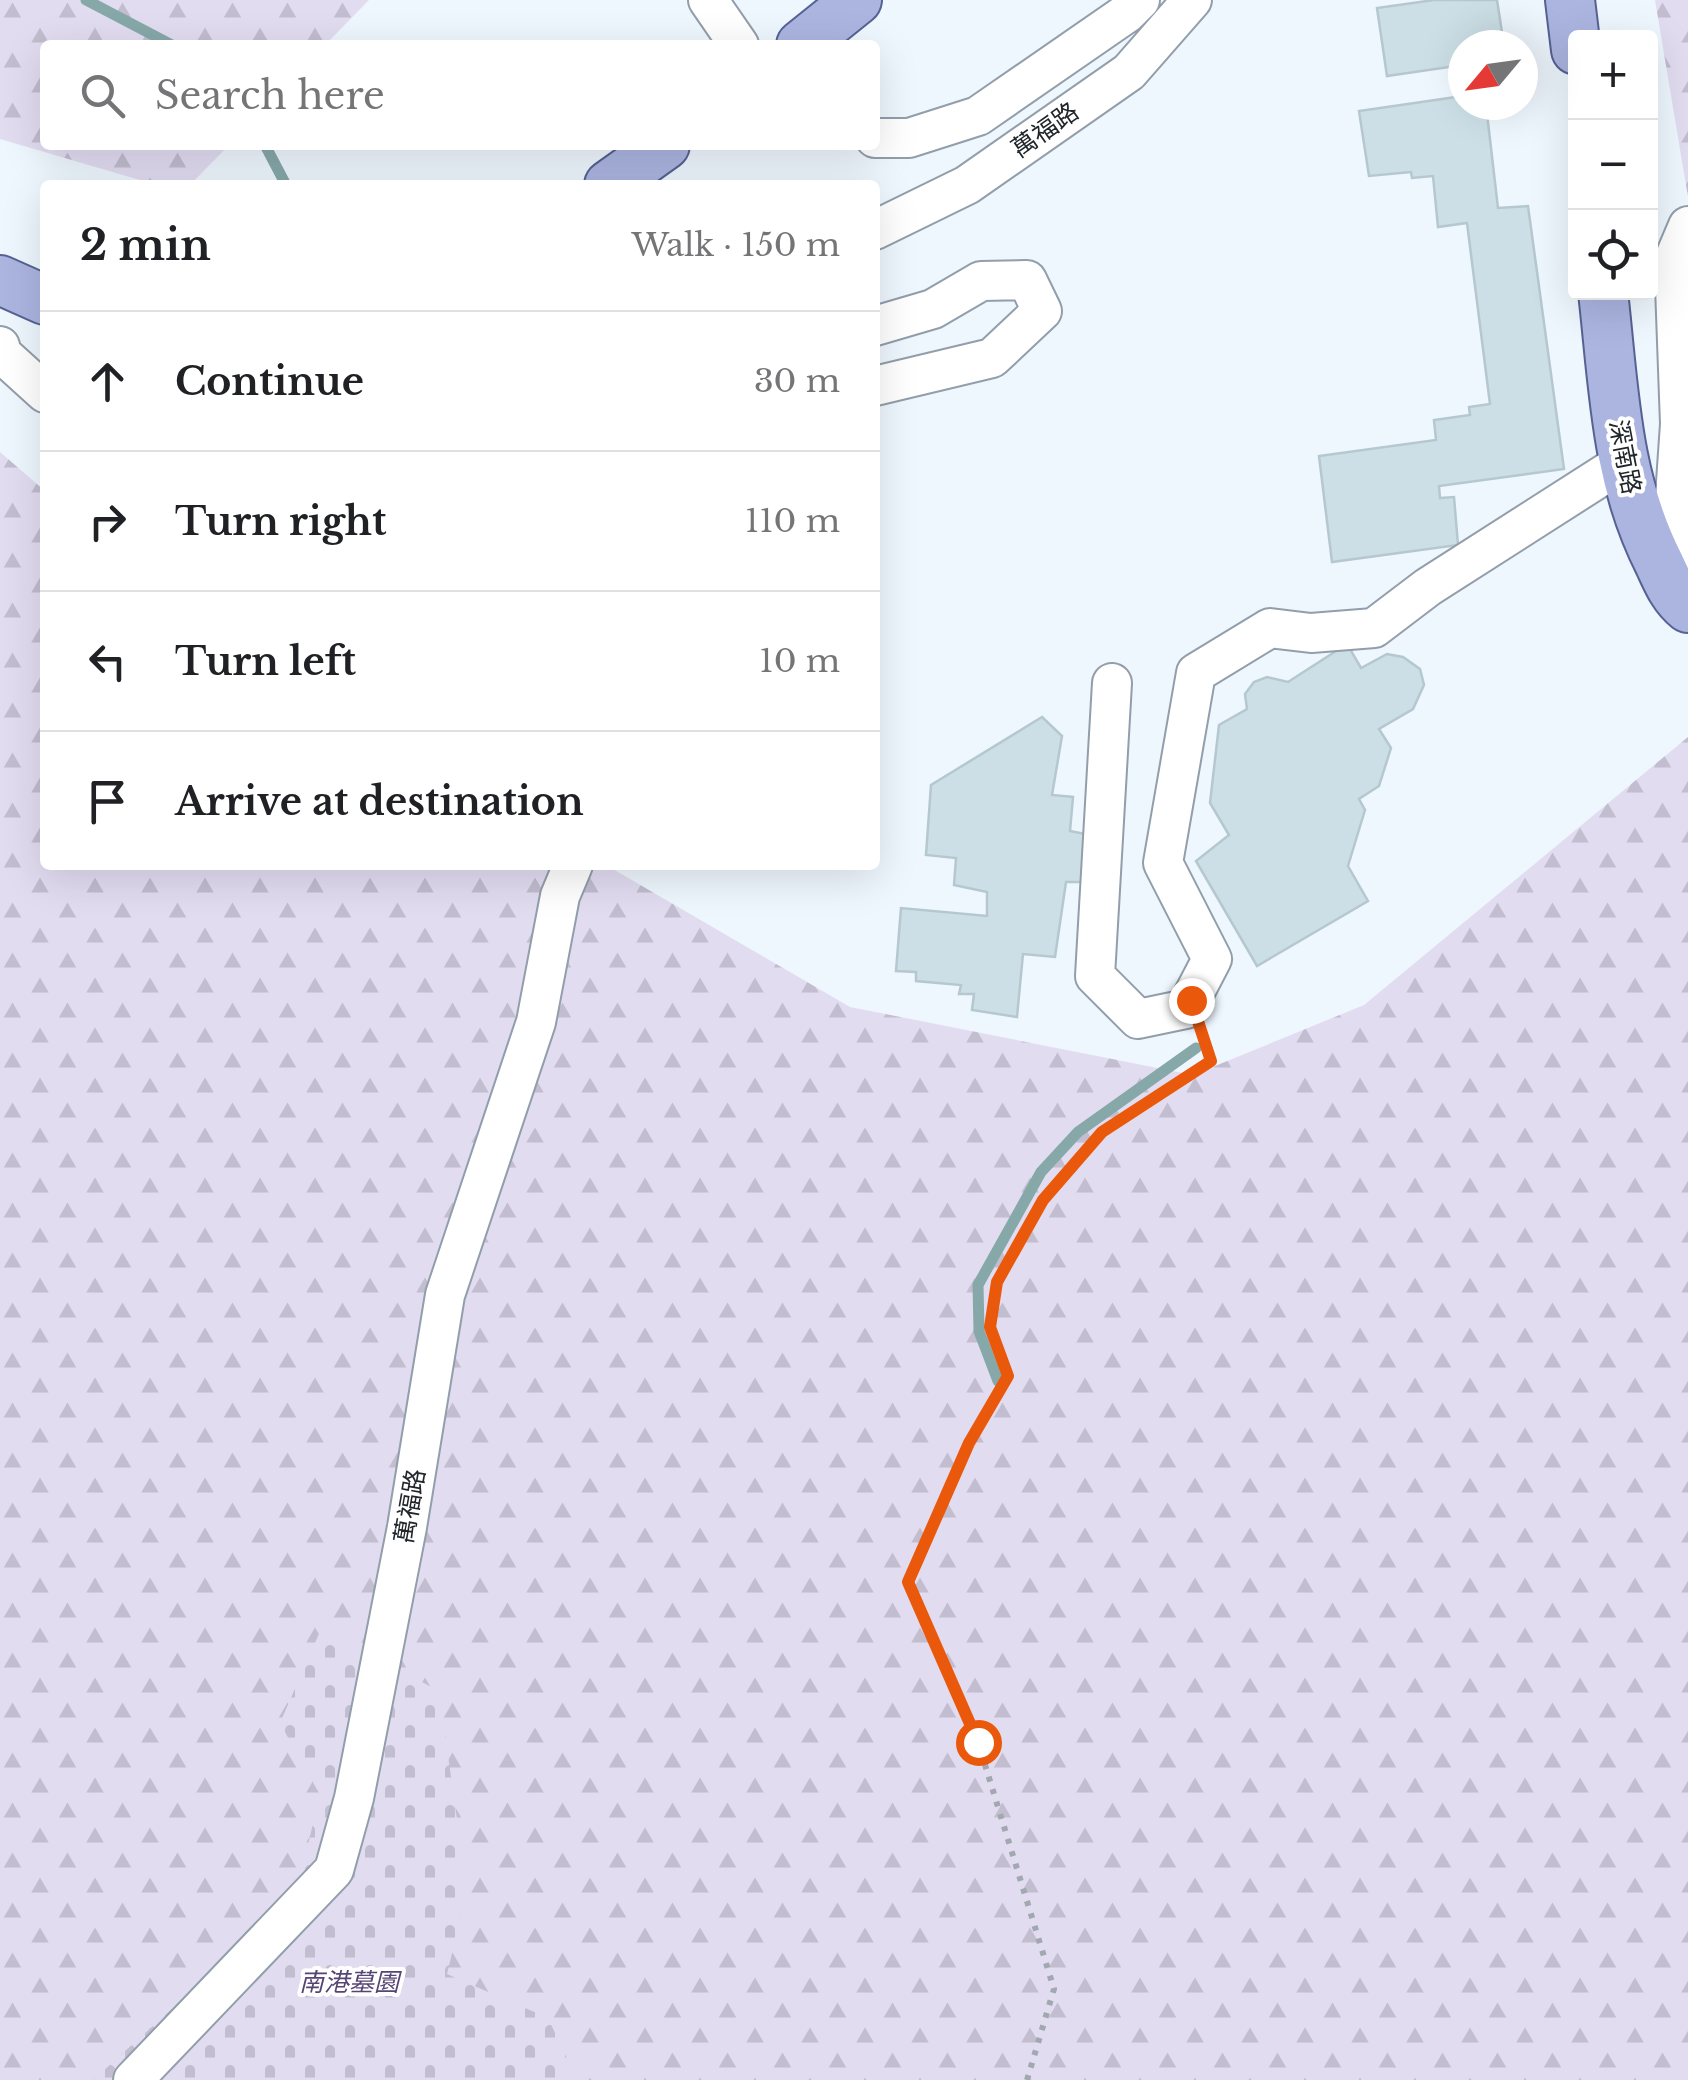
<!DOCTYPE html>
<html lang="en">
<head>
<meta charset="utf-8">
<style>
	body { margin:0; font-family:"Libre Baskerville","Noto Sans TC",serif; background:#f6f6f6; color:#202124 }
	.controls { position:absolute; right:30px; top:30px; display:grid; overflow:hidden; border-radius:10px; box-shadow:0 10px 40px #0002 }
	.controls button { width:90px; height:90px; display:grid; place-items:center; padding:0; border:0; border-bottom:2px solid #e0e0e0; background:#fff; color:#202124; font:50px sans-serif }
	.compass { position:absolute; left:1448px; top:30px; width:90px; height:90px; border-radius:50%; background:#fff; box-shadow:0 10px 40px #0002; rotate:241deg }
	.stop { position:absolute; width:30px; height:30px; margin:-22px; border:8px solid #ea580c; border-radius:50%; background:#fff }
	.stop.end { background:#ea580c; border-color:#fff; box-shadow:0 2px 10px #0008 }
	.list { margin:0; padding:0; list-style:none }
	h2 { display:flex; justify-content:space-between; align-items:center; height:130px; margin:0; padding:0 40px; font-size:42px }
	h2 small { font-size:32px; font-weight:400; color:#757577 }
	.list li { display:grid; grid-template-columns:65px 1fr auto; gap:30px; align-items:center; box-sizing:border-box; height:140px; padding:0 40px; border-top:2px solid #e0e0e0 }
	.list b { display:block; font-size:38px; white-space:nowrap }
	.list em { font-size:32px; font-style:normal; color:#757577 }
	.icon { flex:none; width:55px; height:55px; fill:none; stroke:currentColor; stroke-width:2; stroke-linecap:round; stroke-linejoin:round }
	.map { position:relative; flex:none; width:1688px; height:2080px; overflow:hidden }
	.search { position:absolute; background:#fff; box-shadow:0 10px 40px #0002; left:40px; top:40px; width:840px; height:110px; display:flex; align-items:center; gap:25px; box-sizing:border-box; padding:0 35px; border-radius:10px; color:#757577; font-size:38px }
	.panel { position:absolute; background:#fff; box-shadow:0 10px 40px #0002; left:40px; top:180px; width:840px; height:690px; border-radius:10px }
	.map>svg:first-child { display:block }
	.forest { fill:url(#forest-firs) }
	.cemetery { fill:url(#cemetery-stones) }
	.lines { fill:none; stroke-linecap:round; stroke-linejoin:round }
	.stream { stroke:#86a8a9; stroke-width:11 }
	.building { fill:#ccdfe6; stroke:#b5c8cf; stroke-width:2.5 }
	.minor-casing { stroke:#929eaa; stroke-width:42 }
	.major-casing { stroke:#566294; stroke-width:52 }
	.path { stroke:#a1a8af; stroke-width:6; stroke-dasharray:5 8; stroke-linecap:butt }
	.minor { stroke:#fff; stroke-width:38 }
	.major { stroke:#abb5e0; stroke-width:48 }
	.route { stroke:#ea580c; stroke-width:12 }
	.labels { text-anchor:middle; dominant-baseline:central; stroke-width:8; stroke-linejoin:round; paint-order:stroke }
	.street-label { font-size:25px; fill:#21262b; stroke:#fff }
	.park-label { font-size:25px; font-style:italic; fill:#564574; stroke:#fff }
</style>
</head>
<body>
<div class="map">
<svg width="1688" height="2080" viewBox="0 0 1688 2080">
	<defs>
		<pattern id="forest-firs" width="22" height="20" patternUnits="userSpaceOnUse" patternTransform="scale(2.5)"><rect width="22" height="20" fill="#e2dcf1"/><path d="M5 1l3.5 6h-7zM16 11l3.5 6h-7z" fill="#c2bdcf"/></pattern>
		<pattern id="cemetery-stones" width="16" height="16" patternUnits="userSpaceOnUse" patternTransform="scale(2.5)"><rect width="16" height="16" fill="#e2dcf1"/><path d="M2 7V4a2 2 0 0 1 4 0v3zM10 15v-3a2 2 0 0 1 4 0v3z" fill="#c2bdcf"/></pattern>
	</defs>
	<rect width="100%" height="100%" fill="#eef6fe"/>
	<!-- forest -->
	<path class="forest" d="M0,0H369L325,45H45V145H229L190,185H157L0,139Z
		M1655,0H1688V197Z
		M0,452L45,491V865H606L850,1007L1193,1075L1364,1005L1688,737V2080H0Z"/>
	<!-- cemetery -->
	<path class="cemetery" d="M321,1629L439,1691L467,1891L447,1974L548,2018L577,2080H93L295,1898L320,1795L280,1723Z"/>
	<g class="lines">
		<!-- stream -->
		<path class="stream" d="M86,0L172,45
			M265,145L286,185
			M998,1381L979,1331L978,1285L1041,1172L1078,1132L1196,1048"/>
	</g>
	<!-- building -->
	<path class="building" d="M1434,0H1497L1504,45H1463V65L1387,76L1377,8Z
		M1463,96V105H1486L1498,208L1528,206L1564,469L1439,486L1440,498L1454,497L1458,545L1332,562L1319,456L1436,440L1434,420L1470,415L1469,407L1490,404L1467,223L1438,227L1433,176L1412,178L1411,172L1369,176L1359,111Z
		M1347,644L1361,668L1387,654L1403,657L1420,669L1424,685L1413,709L1379,729L1391,748L1379,786L1359,799L1365,810L1348,866L1368,901L1257,966L1196,861L1229,835L1210,803L1219,725L1247,709L1245,694L1254,682L1267,677L1288,682Z
		M1042,717L1062,736L1052,795L1073,797L1070,831L1090,835L1087,882H1066L1055,957L1023,954L1017,1017L972,1010L974,994H959L961,985L916,981V972L896,971L901,908L987,916V892L954,885L956,858L926,855L931,785Z"/>
	<g class="lines">
		<!-- minor casing -->
		<g class="minor-casing">
			<path id="minor" d="M708,0L739,45
				M875,138H909L978,116L1127,13L1140,0
				M875,230L967,185L1129,72L1192,0
				M875,326L933,309L981,281L1027,280L1042,311L992,358L875,386
				M0,346L2,354L45,393
				M1669,584L1680,424L1674,259L1688,226
				M1112,683L1095,976L1138,1019L1186,1009L1212,959L1163,863L1196,673L1270,628L1311,633L1374,628L1428,587L1622,463
				M133,2080L334,1870L354,1798L407,1527L445,1295L536,1022L560,896L573,865"/>
		</g>
		<!-- major casing -->
		<g class="major-casing">
			<path id="major" d="M1570,0L1576,50
				M801,45L857,0
				M609,185L665,145
				M0,280L45,300
				M1603,292C1614,388 1615,476 1659,563C1667,580 1673,596 1688,608"/>
		</g>
		<!-- path -->
		<path class="path" d="M1027,2080L1054,1989L978,1742L908,1582L969,1443L1008,1376L991,1327L997,1281L1043,1200L1102,1132L1211,1061L1204,1039"/>
		<!-- minor -->
		<use href="#minor" class="minor"/>
		<!-- major -->
		<use href="#major" class="major"/>
	</g>
	<g class="lines">
		<!-- route -->
		<path class="route" d="M978,1742L908,1582L969,1443L1008,1376L990,1327L997,1282L1043,1200L1102,1132L1211,1061L1191,1000"/>
	</g>
	<g class="labels">
		<!-- street labels -->
		<g class="street-label">
			<text transform="translate(1045 130) rotate(-35)">萬福路</text>
			<text transform="translate(1625 457) rotate(79)">深南路</text>
			<text transform="translate(410 1506) rotate(-80)">萬福路</text>
		</g>
		<!-- park labels -->
		<g class="park-label">
			<text x="349" y="1982">南港墓園</text>
		</g>
	</g>
</svg>
<div class="controls">
<button>+</button>
<button>−</button>
<button><svg class="icon" aria-label="locate" viewBox="0 0 24 24"><circle cx="12" cy="12" r="6"/><path d="M12 2v4M12 18v4M2 12h4M18 12h4"/></svg></button>
</div>
<svg class="compass" viewBox="-18 -18 36 36"><path d="M0-13l5 13h-10z" fill="#e53935"/><path d="M0 13l5-13h-10z" fill="#757577"/></svg>
<div class="stop" style="left:978px;top:1742px"></div>
<div class="stop end" style="left:1191px;top:1000px"></div>
<div class="search"><svg class="icon" aria-label="search" viewBox="0 0 24 24"><circle cx="10" cy="10" r="6"/><path d="M15 15l6 6"/></svg>Search here</div>
<section class="panel">
<h2>2 min<small>Walk · 150 m</small></h2>
<ul class="list">
<li><svg class="icon" aria-label="ahead" viewBox="0 0 24 24"><path d="M12 20V5M6 11l6-6 6 6"/></svg><div><b>Continue</b></div><em>30 m</em></li>
<li><svg class="icon" aria-label="right" viewBox="0 0 24 24"><path d="M7 20v-9h11M14 6l5 5-5 5"/></svg><div><b>Turn right</b></div><em>110 m</em></li>
<li><svg class="icon" aria-label="left" viewBox="0 0 24 24"><path d="M17 20v-9H6M10 6l-5 5 5 5"/></svg><div><b>Turn left</b></div><em>10 m</em></li>
<li><svg class="icon" aria-label="arrive" viewBox="0 0 24 24"><path d="M6 21V4h12l-3 4 3 4H6"/></svg><div><b>Arrive at destination</b></div></li>
</ul>
</section>
</div>
</body>
</html>
